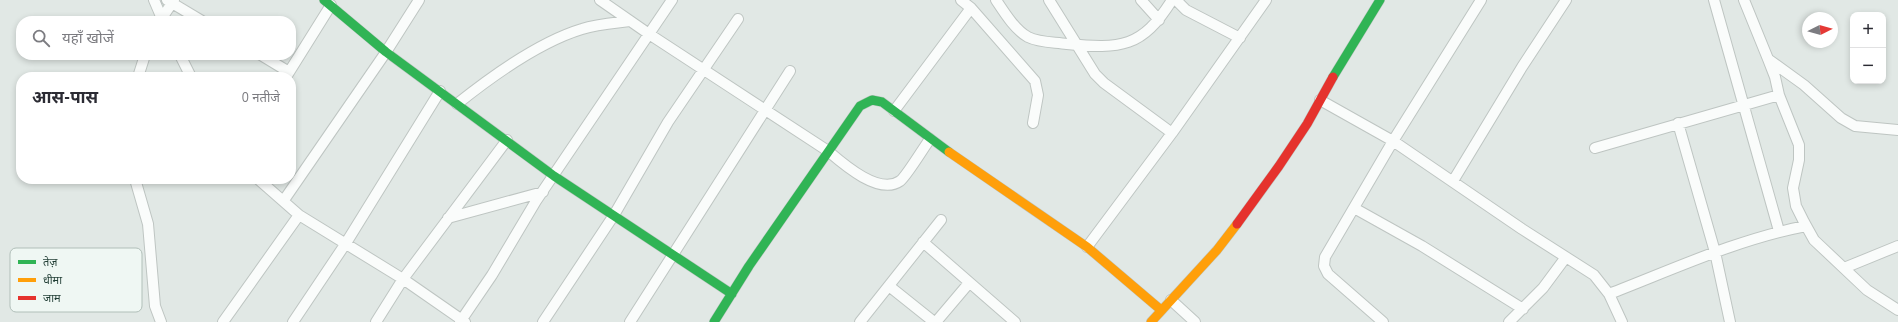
<!DOCTYPE html>
<html lang="hi">
<head>
<meta charset="utf-8">
<style>
	body { margin:0; font-family:"PT Sans","Noto Sans Devanagari",sans-serif; background:#f2f2f3; color:#2b2b33 }
	.controls { position:absolute; right:12px; top:12px; display:grid; overflow:hidden; border-radius:8px; box-shadow:0 2px 6px #0003 }
	.controls button { width:36px; height:36px; display:grid; place-items:center; padding:0; border:0; border-bottom:1px solid #e1e1e2; background:#fff; color:#2b2b33; font:20px sans-serif }
	.compass { position:absolute; left:1802px; top:12px; width:36px; height:36px; border-radius:50%; background:#fff; box-shadow:0 2px 6px #0003; rotate:84deg }
	.list { margin:0; padding:0; list-style:none }
	h2 { display:flex; justify-content:space-between; align-items:center; height:52px; margin:0; padding:0 16px; font-size:17px }
	h2 small { font-size:13px; font-weight:400; color:#7c7c81 }
	.icon { flex:none; width:22px; height:22px; fill:none; stroke:currentColor; stroke-width:2; stroke-linecap:round; stroke-linejoin:round }
	.map { position:relative; flex:none; width:1898px; height:322px; overflow:hidden }
	.search { position:absolute; background:#fff; box-shadow:0 2px 6px #0003; left:16px; top:16px; width:280px; height:44px; display:flex; align-items:center; gap:10px; box-sizing:border-box; padding:0 14px; border-radius:16px; color:#7c7c81; font-size:15px }
	.panel { position:absolute; background:#fff; box-shadow:0 2px 6px #0003; left:16px; top:72px; width:280px; height:112px; border-radius:16px }
	.map>svg:first-child { display:block }
	.lines { fill:none; stroke-linecap:round; stroke-linejoin:round }
	.street-casing { stroke:#bec5c2; stroke-width:12 }
	.fast-casing { stroke:#bdc6c2; stroke-width:10 }
	.slow-casing { stroke:#bdc6c2; stroke-width:10 }
	.jam-casing { stroke:#bdc6c2; stroke-width:10 }
	.street { stroke:#fafcfb; stroke-width:10 }
	.fast { stroke:#30b455; stroke-width:9 }
	.slow { stroke:#ff9f0a; stroke-width:9 }
	.jam { stroke:#e5322d; stroke-width:9 }
	.key { fill:#eff7f3; stroke:#b1bfb9; stroke-width:1 }
	.key-label { font-size:11px; fill:#1f3c33 }
</style>
</head>
<body>
<div class="map">
<svg width="1898" height="322" viewBox="0 0 1898 322">
	<rect width="100%" height="100%" fill="#e1e8e5"/>
	<g class="lines">
		<!-- street casing -->
		<g class="street-casing">
			<path id="street" d="M154,0L163,21
				M167,0L202,21
				M600,0L649,34L828,151C842,163 879,196 900,181C906,177 924,147 930,139
				M961,0L971,8L1035,81L1038,95L1033,123
				M996,0C1004,12 1015,30 1028,37C1040,43 1055,42 1067,44C1121,49 1142,48 1172,0
				M1049,0L1095,74L1104,83L1172,133
				M1141,0L1159,20
				M1176,0L1186,10L1240,38
				M1714,0L1779,231
				M1744,0L1768,59L1775,77L1779,95L1799,145V160L1793,188L1796,206L1804,222L1814,240L1867,290L1898,310
				M160,21L174,0
				M180,55L191,77
				M261,55L289,72
				M1768,59L1804,85L1841,118L1855,126L1898,130
				M138,77L145,55
				M286,77L331,5
				M1320,100L1393,141L1522,229L1594,275L1609,294L1622,322
				M457,104C492,76 539,42 582,29C597,24 614,23 630,21
				M894,111L971,8
				M1678,123L1715,252L1730,322
				M1595,148L1779,95
				M135,179L148,224L155,306L161,322
				M258,179L299,215L403,279L465,322
				M1453,181L1522,67L1566,0
				M284,200L386,52L419,0
				M1354,208L1422,246L1523,309
				M448,218L543,192
				M923,242L1015,322
				M1087,247L1172,133L1266,0
				M1844,268L1898,246
				M889,286L934,322
				M1609,294C1674,269 1738,239 1806,226
				M1171,300L1195,322
				M223,322L299,215
				M293,322L346,243L440,91
				M376,322L403,279L507,140
				M460,322L492,275L536,201L672,0
				M543,322L614,215L668,122L738,19
				M630,322L790,71
				M860,322L941,220
				M936,322L969,283
				M1383,322L1328,274L1324,266L1325,257L1393,141L1481,0
				M1509,322L1543,288L1566,257"/>
		</g>
		<!-- fast casing -->
		<g class="fast-casing">
			<path id="fast" d="M324,0L386,52L554,176L732,294
				M1333,77L1380,0
				M714,322L749,266L860,106L872,100L882,102L949,152"/>
		</g>
		<!-- slow casing -->
		<g class="slow-casing">
			<path id="slow" d="M949,152L1087,247L1161,310
				M1151,322L1217,250L1237,224"/>
		</g>
		<!-- jam casing -->
		<g class="jam-casing">
			<path id="jam" d="M1237,224L1279,166L1307,124L1333,77"/>
		</g>
		<!-- street -->
		<use href="#street" class="street"/>
		<!-- fast -->
		<use href="#fast" class="fast"/>
		<!-- slow -->
		<use href="#slow" class="slow"/>
		<!-- jam -->
		<use href="#jam" class="jam"/>
	</g>
	<!-- legend -->
	<rect x="10" y="248" width="132" height="64" rx="6" class="key"/>
	<rect x="18" y="260" width="18" height="4" fill="#30b455"/>
	<rect x="18" y="278" width="18" height="4" fill="#ff9f0a"/>
	<rect x="18" y="296" width="18" height="4" fill="#e5322d"/>
	<g class="key-label">
		<text x="43" y="266">तेज़</text>
		<text x="43" y="284">धीमा</text>
		<text x="43" y="302">जाम</text>
	</g>
</svg>
<div class="controls">
<button>+</button>
<button>−</button>
</div>
<svg class="compass" viewBox="-18 -18 36 36"><path d="M0-13l5 13h-10z" fill="#e53935"/><path d="M0 13l5-13h-10z" fill="#7c7c81"/></svg>
<div class="search"><svg class="icon" aria-label="search" viewBox="0 0 24 24"><circle cx="10" cy="10" r="6"/><path d="M15 15l6 6"/></svg>यहाँ खोजें</div>
<section class="panel">
<h2>आस-पास<small>0 नतीजे</small></h2>
<ul class="list">
</ul>
</section>
</div>
</body>
</html>
